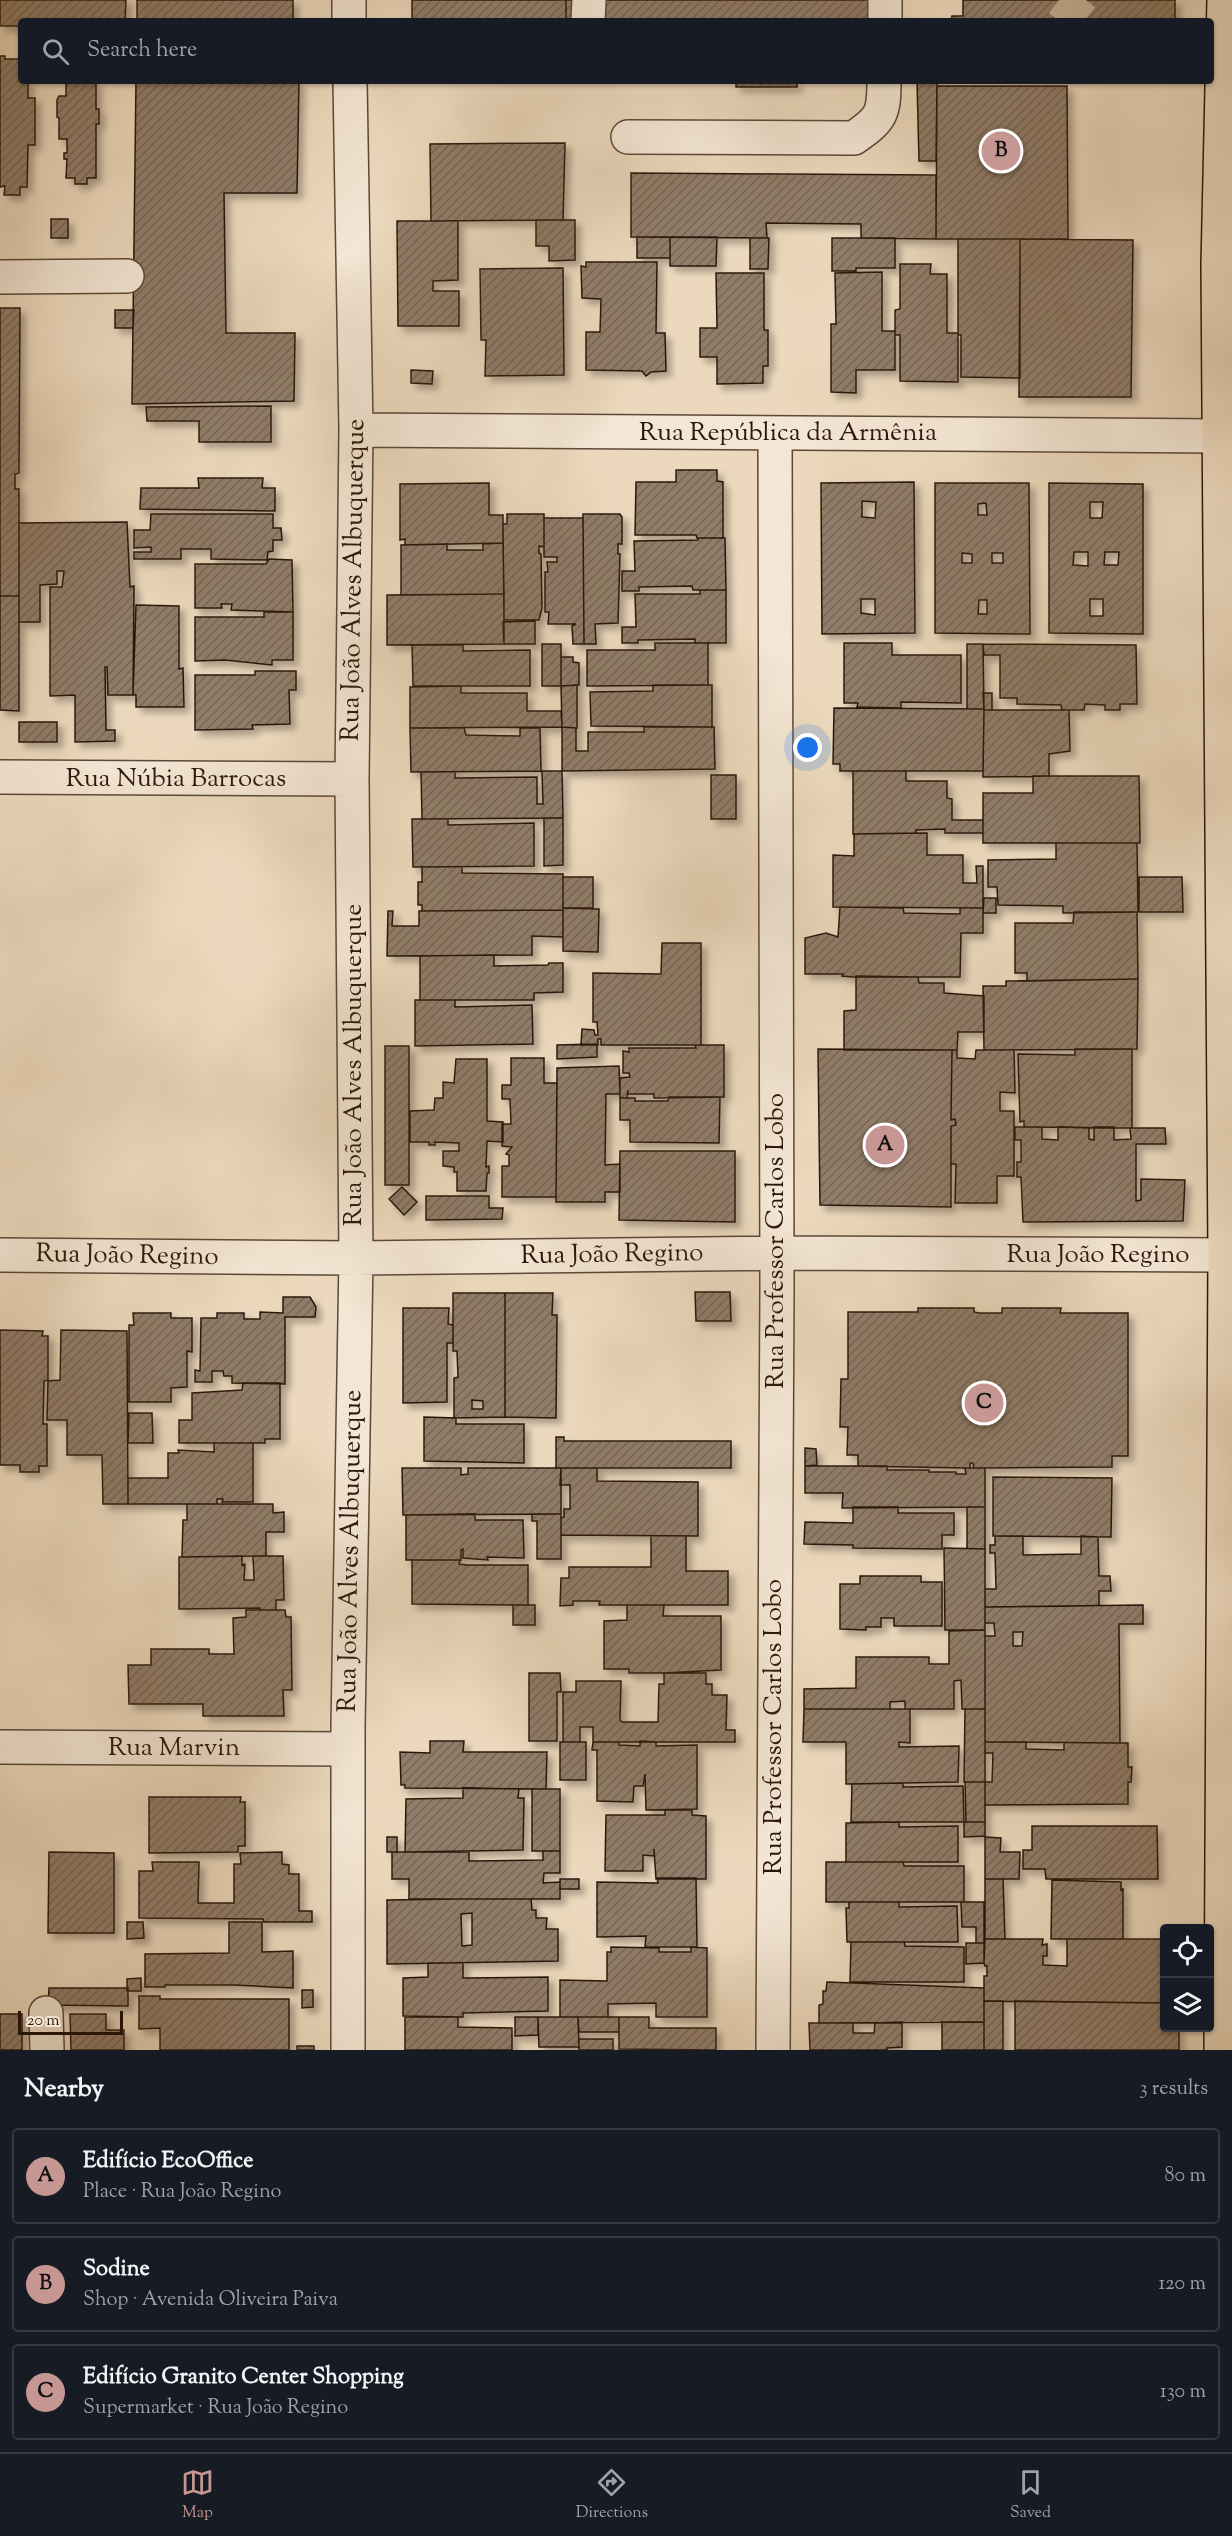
<!DOCTYPE html>
<html lang="en">
<head>
<meta charset="utf-8">
<style>
	body { margin:0; font-family:"Sorts Mill Goudy",serif; background:#242831; color:#f1f3f6 }
	.controls { position:absolute; right:18px; bottom:18px; display:grid; overflow:hidden; border-radius:6px; box-shadow:0 2px 4px #0004 }
	.controls button { width:54px; height:54px; display:grid; place-items:center; padding:0; border:0; border-bottom:2px solid #363941; background:#171b24; color:#f1f3f6; font:30px sans-serif }
	.scale { position:absolute; left:18px; bottom:15px; width:105px; box-sizing:border-box; padding-left:6px; border:3px solid #2c180b; border-top:0; font-size:16px; line-height:21px; white-space:nowrap; color:#2c180b; -webkit-text-stroke:4px #f3e6d4; paint-order:stroke }
	.you { position:absolute; left:808px; top:748px; width:21px; height:21px; margin:-15px; border:4px solid #fff; border-radius:50%; background:#1a73e8; box-shadow:0 0 0 9px #1a73e833 }
	.badge { display:grid; place-items:center; width:39px; height:39px; border-radius:50%; background:#c59692; color:#111; font-size:20px; font-weight:700 }
	.pin { position:absolute; translate:-50% -50%; border:3px solid #fff; box-shadow:0 2px 6px #0006 }
	.list { margin:0; padding:0; list-style:none }
	h2 { display:flex; justify-content:space-between; align-items:center; height:78px; margin:0; padding:0 24px; font-size:26px }
	h2 small { font-size:20px; font-weight:400; color:#9ea1a6 }
	.list li { display:grid; grid-template-columns:39px 1fr auto; gap:18px; align-items:center; box-sizing:border-box; height:96px; margin:0 12px 12px; padding:0 12px; border:2px solid #363941; border-radius:6px }
	.list b { display:block; font-size:22px; white-space:nowrap }
	.list p { margin:0; font-size:20px; white-space:nowrap; color:#9ea1a6 }
	.list em { font-size:20px; font-style:normal; color:#9ea1a6 }
	.icon { flex:none; width:33px; height:33px; fill:none; stroke:currentColor; stroke-width:2; stroke-linecap:round; stroke-linejoin:round }
	.map { position:relative; flex:none; width:1232px; height:2050px; overflow:hidden }
	.search { position:absolute; background:#171b24; box-shadow:0 2px 4px #0004; left:18px; right:18px; top:18px; height:66px; display:flex; align-items:center; gap:15px; box-sizing:border-box; padding:0 21px; border-radius:6px; color:#9ea1a6; font-size:22px }
	.sheet { height:402px; background:#171b24 }
	nav { display:flex; justify-content:space-around; align-items:center; box-sizing:border-box; height:84px; border-top:2px solid #363941; background:#171b24; font-size:16px; color:#9ea1a6 }
	nav a { display:grid; justify-items:center; gap:3px }
	nav .on { color:#c59692 }
	.map>svg:first-child { display:block }
	.building { fill:url(#building-hatch); stroke:#2c180b; stroke-width:1.5; fill-rule:evenodd; filter:url(#shadow) }
	.lines { fill:none; stroke-linecap:round; stroke-linejoin:round }
	.minor-tunnel { stroke:#c6b299; stroke-width:33; stroke-dasharray:33 16; stroke-linecap:butt }
	.minor-casing { stroke:#5c4838; stroke-width:36 }
	.major-casing { stroke:#2c180b; stroke-width:36 }
	.minor { stroke:#f3e6d4; stroke-width:33 }
	.major { stroke:#ecd9bd; stroke-width:33 }
	.labels { text-anchor:middle; dominant-baseline:central; stroke-width:5; stroke-linejoin:round; paint-order:stroke }
	.street-label { font-size:26px; fill:#2c180b; stroke:#f3e6d4 }
</style>
</head>
<body>
<div class="map">
<svg width="1232" height="2050" viewBox="0 0 1232 2050">
	<defs>
		<pattern id="building-hatch" width="6" height="6" patternUnits="userSpaceOnUse" patternTransform="scale(1.5)"><rect width="6" height="6" fill="#907c68"/><path d="M-1 1l2-2M0 6l6-6M5 7l2-2" fill="none" stroke="#766554"/></pattern>
		<filter id="shadow"><feDropShadow dx="5.5" dy="5.5" stdDeviation="3" flood-color="#0004"/></filter>
	</defs>
	<rect width="100%" height="100%" fill="#ecd9bd"/>
	<filter id="stains"><feTurbulence type="fractalNoise" baseFrequency=".00333" numOctaves="4"/><feColorMatrix values="0 0 0 0 .2 0 0 0 0 .09 0 0 0 0 .02 0 0 0 .5 -.17"/></filter>
	<radialGradient id="worn" r=".72"><stop offset=".6" stop-color="#630" stop-opacity="0"/><stop offset="1" stop-color="#630" stop-opacity=".3"/></radialGradient>
	<!-- building -->
	<path class="building" d="M0,0H126L125,21H21V26H0Z
		M137,0H293V21H137Z
		M412,0H566V21H412Z
		M566,0H868V21H566Z
		M963,0H1175V21H951L952,16H963Z
		M20,55H21V81H30L28,82V98H35V145H28L27,187H20V195H4L5,186L0,187V56H5V59H20Z
		M66,81H96V109H99V124H96V178H87V184H75V178H66L67,159H64V153H67V139H59V118L57,117V100L59,96H66Z
		M136,81H299L297,193H224L226,333H295L294,401L132,404Z
		M736,81H797V87H736Z
		M917,81H937L936,161H919Z
		M937,86H1067L1068,239H936Z
		M565,143L563,220L431,221L430,144Z
		M631,173L936,175V239L861,238V224L766,223L767,238L631,237Z
		M51,219H68V238H51Z
		M536,220H575V260L549,261V246H536Z
		M397,221H458V280L433,281V291H459V326H398Z
		M637,237H670V258H637Z
		M670,237H717L716,266H670Z
		M750,238H769L768,269H750Z
		M832,238H895V268H856V271H832Z
		M958,239H1020V378L961,377V335H958Z
		M1020,239L1133,240L1131,397H1019Z
		M586,262H657L656,333H665L666,371L651,372L646,376L642,371L586,370V332H600L601,299L582,298L581,266L586,267Z
		M900,264H931L930,274H947V333H958V382L900,381V335H895V310L900,309Z
		M563,268L564,375L485,376L486,340H481L480,269Z
		M882,272V331H895V370H856V393L831,392V324H836L835,273Z
		M716,273H764V330H768V366H763V383L717,384V357H700V328H717Z
		M0,308H20L19,473L15,474V489H19V596H0Z
		M115,310H134L133,328H115Z
		M411,370L433,371L432,384L411,383Z
		M271,406V442H199V421H147L146,407Z
		M676,470H717V481L723,482V538H697L696,535H635L636,482H676Z
		M198,478H263L262,488H275V511L140,509L141,488H199Z
		M914,482L915,633L822,634L821,483ZM862,501L876,502L875,518L862,517ZM861,599H875V615L861,613Z
		M489,483V515H503V543L405,545V539L400,540V484Z
		M935,483H1029L1030,634L935,633ZM986,503L987,515H978V504ZM962,553L972,554V563H962ZM992,553H1003V563H992ZM979,600H987V614H978Z
		M1049,483L1143,484V634L1049,633ZM1090,502H1103L1102,518H1090ZM1074,552H1088V566L1073,565ZM1105,552H1119L1118,565H1104ZM1090,599H1103V616H1090Z
		M151,514H273V528H281L282,540H273V551L268,552L267,560L211,559V549H181V559H134V552H151V547L134,548V530H150Z
		M507,514H544V547L539,546V553L541,554L542,608L539,620H504L503,524H507Z
		M583,514H620L622,517V544H618V554H620L618,623L595,624L596,644H584Z
		M544,518H583L584,644H573L572,626L576,624H548L549,612H545V572H548L547,562H557V557H544Z
		M127,522L130,587L134,586L133,695H108L107,667H105L106,730H115V741L75,742V695L50,696V587H62L64,571H57V584L40,585V622H19V523Z
		M698,538H725L726,590H693L692,586L639,587V591H622V571H635L634,541L698,540Z
		M503,543L504,594L401,595V545L447,544V550H483V544Z
		M269,559L292,560L293,612L231,610L232,604H221L222,608H195V564H266Z
		M700,590H726V643H695V639L638,640V643H622V627H636L635,594H700Z
		M504,594V644L387,645V595Z
		M0,596H19V711L0,710Z
		M136,605L179,606V669L183,668L184,707H136V695H133Z
		M264,612H293V660H272V665L225,660L195,661V617H264Z
		M535,621V644H504L503,622Z
		M655,643H708V685L587,686V650H655Z
		M844,643H892V655H961V703L901,702V708L857,707L858,703H844Z
		M542,644H561V686H542Z
		M967,644H983L984,709H967Z
		M983,644L1136,645L1137,704H1120V710H1105V705L1085,704L1084,710H1062L1061,705L1017,704V698H1000V655H984Z
		M412,645H463V651L530,650V686H413Z
		M561,657H573V662L579,663V685L561,686Z
		M255,671H296V690H289L290,724L252,725L253,729L195,730V675H255Z
		M577,685V728L562,727L561,686Z
		M653,685H712V727L591,726L590,692L653,691Z
		M461,686V693H527V711H561L562,727L410,728V687Z
		M983,693H992V710H984Z
		M834,708L984,709L983,771H840V764H833Z
		M984,710H1069L1070,751L1049,754V776L983,777Z
		M19,722H57V742H19Z
		M562,727L576,728V751H588V732H644V727H714L715,769L562,771Z
		M410,728H464L466,735L520,736V728H540L541,771L411,772Z
		M542,771H562L563,818L422,819L421,772H455V778L537,777V804H543Z
		M853,771H906V781H947V798L952,799V820H983V833H945V829L916,830V833L853,834Z
		M711,775H736V819H711Z
		M1033,776H1139L1140,843H983V793H1033Z
		M544,818H563V865L544,866Z
		M412,819H448V825L534,823V866L413,867Z
		M927,833V855H963V883H977L976,866H983V908L833,907V855L854,856V834Z
		M1056,843H1137L1138,912L1063,913V906L998,905L997,887H988V860L1056,859Z
		M422,867H462V873L563,874V910L422,911V905H418V882H422Z
		M563,877H593V908H563Z
		M1139,877H1182L1183,912H1139Z
		M984,898H996V913H983Z
		M840,907L903,908L904,913L960,914V908H983V933H961L960,977H853L842,976L843,974H805V938L826,933L838,937Z
		M563,908L599,909L598,952L563,951Z
		M563,910V937L532,936V955L387,956L388,911H393L392,926H419V911H422Z
		M1074,912H1137L1138,979L1027,981V973H1015V923H1073Z
		M662,943H701V1045H601V1039H598V1045H581L582,1029L594,1030L595,1035H598L597,1022H593V973L661,974Z
		M494,955V966L548,965L549,963H563V992L534,993V1000H420V956Z
		M856,976L918,977L919,983H944V993L984,996V1032H958L957,1050H844V1011L856,1010Z
		M1138,979L1137,1049L984,1050L983,986H1006V981Z
		M415,1000H455V1007L532,1005L533,1044L415,1046Z
		M597,1044V1057L557,1059V1045Z
		M695,1045H724V1097L654,1098V1094H628V1090L627,1098H620V1078L630,1077L629,1073H623V1051L629,1052V1048H696Z
		M385,1046H409V1185H385Z
		M818,1049L952,1050L951,1120L955,1119L956,1125L951,1126V1207L820,1205Z
		M1075,1049H1132V1128L1024,1127V1121L1020,1122L1018,1054L1075,1055Z
		M952,1050H957V1058L975,1059L976,1050H1014L1015,1093L1000,1092V1111H1014V1176H997V1203H955L956,1164H951V1126L956,1125L955,1119L951,1120Z
		M511,1058H544V1083H557L556,1197H502V1166H509V1155L506,1154L512,1147L502,1146V1124H511L510,1099H502V1085H511Z
		M456,1059H487V1121L503,1122V1142L487,1141L486,1167L489,1166V1173H487L486,1191H457V1172H454V1167L443,1166V1151H459V1143L435,1142V1145H429V1142H410V1111L434,1110L435,1098H443V1082L454,1083Z
		M619,1066L620,1094H606L605,1165L620,1164V1192H605V1202H556L557,1068Z
		M720,1097L719,1143L630,1142V1120H620V1098H635V1101H668L669,1097Z
		M1015,1127H1042V1139L1058,1140V1127L1089,1128V1139L1094,1140V1127H1114V1140L1131,1139L1130,1128H1165L1166,1144H1136V1201L1141,1200V1179L1185,1180L1183,1221L1023,1222L1021,1177H1017V1162H1021V1140H1015Z
		M620,1151H735V1222L619,1220Z
		M402,1187L417,1202L404,1215L389,1199Z
		M426,1196H489V1208H503L502,1219L426,1220Z
		M695,1292H730L731,1321H696Z
		M453,1293H505V1417L454,1418V1378L458,1377L457,1351H453ZM472,1400L483,1401V1409H472Z
		M505,1293H553L552,1315H557L556,1418L505,1417Z
		M283,1297H310L316,1307L315,1317H285V1384L232,1383V1376H224L223,1371H212V1382H195V1370L200,1371L201,1318H217V1313H244V1319H260V1312L283,1313Z
		M403,1308H449L448,1324L453,1325V1343H447V1402L403,1403Z
		M918,1308H974V1312L979,1313H1002V1308H1061L1060,1313H1128V1456H1112V1467L974,1468L973,1463H970V1468H965L858,1466V1455H847L848,1427H840L841,1379H848V1312H918Z
		M133,1313H171V1318H192V1352L187,1351V1387L171,1388V1402H129V1325H134Z
		M0,1330L43,1331L42,1336H48V1380L44,1381L43,1424H47V1466H39V1472H20V1465H0Z
		M61,1330L127,1331L128,1504H103L102,1455H67V1420H47L48,1381L60,1380Z
		M243,1383H280V1439H265V1443H179V1420H192V1393L242,1390Z
		M129,1413H152L153,1443H128Z
		M424,1417L456,1418V1424H524V1463L424,1461Z
		M556,1437H564V1441H731V1468H556Z
		M214,1443H253V1502H222L223,1499H217V1504H128V1478H168V1453H179L178,1450L214,1452Z
		M805,1448L816,1449L817,1465L805,1466Z
		M805,1466H887V1470H929V1472H956V1474H966L965,1468H985V1507L842,1508L843,1493H805Z
		M402,1468H461V1475L468,1474V1468H561V1514L403,1515Z
		M561,1468H597V1481L698,1482V1536L561,1535V1518L564,1517V1509H570V1485H560Z
		M993,1477L1112,1478L1111,1537L993,1536Z
		M187,1504H273V1513L284,1512V1532H266V1556L182,1557L183,1520H187Z
		M853,1507H898V1513H954V1535H942V1549L853,1548V1545L804,1544L805,1522L853,1523Z
		M967,1507H985V1549H967Z
		M475,1514V1520H523L524,1558L487,1557L488,1560L463,1558V1549L461,1550V1560H406V1515Z
		M532,1514H561V1559H537V1521H532Z
		M651,1536H686V1571H728V1605H599L600,1601H573V1605L560,1606L561,1578H569V1567H651Z
		M995,1536H1023V1555L1081,1554V1536L1098,1537L1099,1576H1110L1111,1591H1099V1606L985,1607V1589H996L995,1553H990V1545H995Z
		M944,1548L985,1549V1630H945Z
		M242,1556V1565L245,1564L244,1580H254L253,1556H283L284,1600H276V1610H260V1608L179,1609V1557Z
		M412,1560H460L459,1564L466,1565H528V1605L412,1604Z
		M860,1576H921V1582H942V1626H894V1618H881V1627H866V1630L840,1629V1584H860Z
		M513,1605H535V1625H513Z
		M627,1605H664L663,1616H721V1670L664,1673H629V1669H604V1621L627,1620Z
		M1143,1605V1624H1119L1120,1743L985,1742V1636H995L994,1623H985V1607ZM1013,1632H1023L1022,1646H1013Z
		M246,1610H285L286,1617H291L292,1690H283L284,1716H203V1704H129L128,1665H151V1649H209V1654H234L233,1618L246,1617Z
		M985,1630V1709H962L961,1680L954,1681V1709H905V1701L890,1702V1709H804V1689L856,1688V1657H929V1664H949V1631Z
		M529,1673H560L561,1692H557V1741H529Z
		M664,1673H706V1684H712V1695H727L726,1730H735V1742H593V1727H580V1742H563V1692H576V1681H621L620,1720L622,1722H658L659,1684H664Z
		M804,1709H910V1743L899,1742V1747L959,1746L958,1782L846,1784V1742H803Z
		M965,1709H985V1782H964Z
		M430,1741H464L463,1752H547L546,1789L405,1788V1785H401L400,1752L430,1753Z
		M640,1741L656,1742V1746L697,1745V1809L646,1810L645,1774L643,1786H634L633,1802L597,1801V1750H592L593,1742H619V1745L640,1746Z
		M560,1742H586V1780H560Z
		M985,1742H1026V1749L1064,1750V1743H1128V1767H1132L1131,1782H1128V1804L985,1805V1782H992L993,1753H985Z
		M965,1782H985V1822H966Z
		M903,1783V1787L963,1786L964,1822H851L852,1784Z
		M463,1788L519,1789L518,1798H524L523,1850L405,1852L406,1799L463,1798Z
		M532,1789H560V1851H532Z
		M149,1797H241L240,1802H245V1846H238V1852L149,1853Z
		M665,1810H692V1815L706,1816V1879H656L654,1849V1856L643,1855V1871H605L606,1815H665Z
		M899,1822V1827L958,1826V1862H846V1823Z
		M964,1822H985V1836L964,1837Z
		M1032,1826H1157L1158,1879H1046L1045,1869H1023V1850H1032Z
		M387,1837H397V1852H387Z
		M985,1837L1001,1838L1000,1852H1020L1019,1879H985Z
		M543,1851H560V1873H544L543,1883L560,1882V1899H409V1879H392V1852H469V1861L543,1860Z
		M49,1852L114,1853V1933H48Z
		M282,1852V1864L289,1865V1874H299V1911H312V1922H264L263,1919L139,1918V1871H153L152,1862H199L198,1903H234V1864H241L240,1853Z
		M826,1862H903L904,1866H964V1902H826Z
		M657,1878H696L697,1947H645L646,1936L597,1937V1882L658,1883Z
		M560,1879H579V1889H560Z
		M985,1879H1003L1005,1939H985Z
		M1052,1880L1121,1882V1890L1123,1889V1939H1051Z
		M459,1899H531L532,1910H536V1918H547L546,1929H558V1961L387,1964V1900ZM472,1913V1945L462,1946L461,1914Z
		M849,1902H899V1907L957,1906L958,1942H847L846,1908H849Z
		M961,1902H984V1943H976V1927H962Z
		M127,1922H143L144,1938L127,1939Z
		M229,1922H262V1952L293,1951V1988L234,1985H165V1987H145V1954L229,1953Z
		M985,1939H1043L1042,1945L1047,1944V1956H1043V1965L1067,1966V1939H1164V2003L984,2001V1976H987V1966H985L984,1963Z
		M851,1942H904L905,1946L964,1947V1982H850Z
		M966,1943H984V1963L966,1964Z
		M611,1947L659,1948V1952H691V1947L707,1948V2017H656V2003L608,2004V2017H560V1980L607,1981V1952H611Z
		M428,1963H463V1978L548,1977V2011L463,2013V2017L403,2016V1978L428,1977Z
		M141,1978V1991H127V1979Z
		M827,1982L984,1988V2022L819,2023V2005L823,2004V1991H826Z
		M49,1988H128V2006L48,2005Z
		M302,1990H313V2007L302,2008Z
		M139,1996H160V1999H289V2050H160V2028L139,2029Z
		M984,2001H1003V2050H984Z
		M1015,2001L1164,2003V2028H1179V2050H1015Z
		M0,2014H22V2050H0Z
		M70,2014H106V2030H124V2050H71Z
		M405,2017H458V2027L512,2028V2050H405Z
		M515,2017H538V2035L515,2036Z
		M538,2017H578L579,2047H539Z
		M578,2017H619V2032H579Z
		M619,2017H649V2028H716V2050L619,2049Z
		M902,2022V2047L887,2048V2050H810L809,2023H853V2033H874L875,2023Z
		M942,2022H984V2050H942Z
		M579,2039H613V2050H579Z
		M297,2046H314V2050H297Z"/>
	<g class="lines">
		<!-- minor-tunnel -->
		<path class="minor-tunnel" d="M1059,0L1086,21"/>
		<!-- minor casing -->
		<g class="minor-casing">
			<path id="minor" d="M349,0V21
				M588,20L589,0
				M885,21V0
				M628,137L854,138C881,119 884,115 884,81
				M0,277L127,276
				M356,430L1219,436
				M0,777L352,779
				M0,1255L356,1258L777,1253L1225,1255
				M0,1747L347,1749
				M46,2013L47,2050
				M348,2050V1727L356,1258L352,779L356,430L350,81
				M773,2050L777,1286L775,433"/>
		</g>
		<!-- major casing -->
		<g class="major-casing">
			<path id="major" d="M1221,2050L1225,1255L1218,265L1224,0"/>
		</g>
		<!-- minor -->
		<use href="#minor" class="minor"/>
		<!-- major -->
		<use href="#major" class="major"/>
	</g>
	<g class="labels">
		<!-- street labels -->
		<g class="street-label">
			<text x="788" y="433">Rua República da Armênia</text>
			<text transform="translate(354 580) rotate(-89)">Rua João Alves Albuquerque</text>
			<text x="176" y="779">Rua Núbia Barrocas</text>
			<text transform="translate(354 1065) rotate(-90)">Rua João Alves Albuquerque</text>
			<text transform="translate(776 1241) rotate(-90)">Rua Professor Carlos Lobo</text>
			<text transform="translate(612 1255) rotate(-1)">Rua João Regino</text>
			<text x="1098" y="1255">Rua João Regino</text>
			<text transform="translate(127 1256) rotate(1)">Rua João Regino</text>
			<text transform="translate(351 1551) rotate(-89)">Rua João Alves Albuquerque</text>
			<text transform="translate(774 1727) rotate(-90)">Rua Professor Carlos Lobo</text>
			<text x="174" y="1748">Rua Marvin</text>
		</g>
	</g>
	<rect width="100%" height="100%" filter="url(#stains)"/>
	<rect width="100%" height="100%" fill="url(#worn)"/>
</svg>
<div class="controls">
<button><svg class="icon" aria-label="locate" viewBox="0 0 24 24"><circle cx="12" cy="12" r="6"/><path d="M12 2v4M12 18v4M2 12h4M18 12h4"/></svg></button>
<button><svg class="icon" aria-label="layers" viewBox="0 0 24 24"><path d="M12 4l9 5-9 5-9-5zM3 14l9 5 9-5"/></svg></button>
</div>
<div class="scale">20 m</div>
<div class="you"></div>
<div class="pin badge" style="left:885px;top:1145px">A</div>
<div class="pin badge" style="left:1001px;top:151px">B</div>
<div class="pin badge" style="left:984px;top:1403px">C</div>
<div class="search"><svg class="icon" aria-label="search" viewBox="0 0 24 24"><circle cx="10" cy="10" r="6"/><path d="M15 15l6 6"/></svg>Search here</div>
</div>
<section class="sheet">
<h2>Nearby<small>3 results</small></h2>
<ul class="list">
<li><span class="badge">A</span><div><b>Edifício EcoOffice</b><p>Place · Rua João Regino</p></div><em>80 m</em></li>
<li><span class="badge">B</span><div><b>Sodine</b><p>Shop · Avenida Oliveira Paiva</p></div><em>120 m</em></li>
<li><span class="badge">C</span><div><b>Edifício Granito Center Shopping</b><p>Supermarket · Rua João Regino</p></div><em>130 m</em></li>
</ul>
</section>
<nav>
<a class="on"><svg class="icon" aria-label="map" viewBox="0 0 24 24"><path d="M3 6l6-2 6 2 6-2v14l-6 2-6-2-6 2zM9 4v14M15 6v14"/></svg>Map</a>
<a><svg class="icon" aria-label="directions" viewBox="0 0 24 24"><path d="M12 3l9 9-9 9-9-9zM9 14v-3h6M13 9l2 2-2 2"/></svg>Directions</a>
<a><svg class="icon" aria-label="saved" viewBox="0 0 24 24"><path d="M7 4h10v16l-5-4-5 4z"/></svg>Saved</a>
</nav>
</body>
</html>
